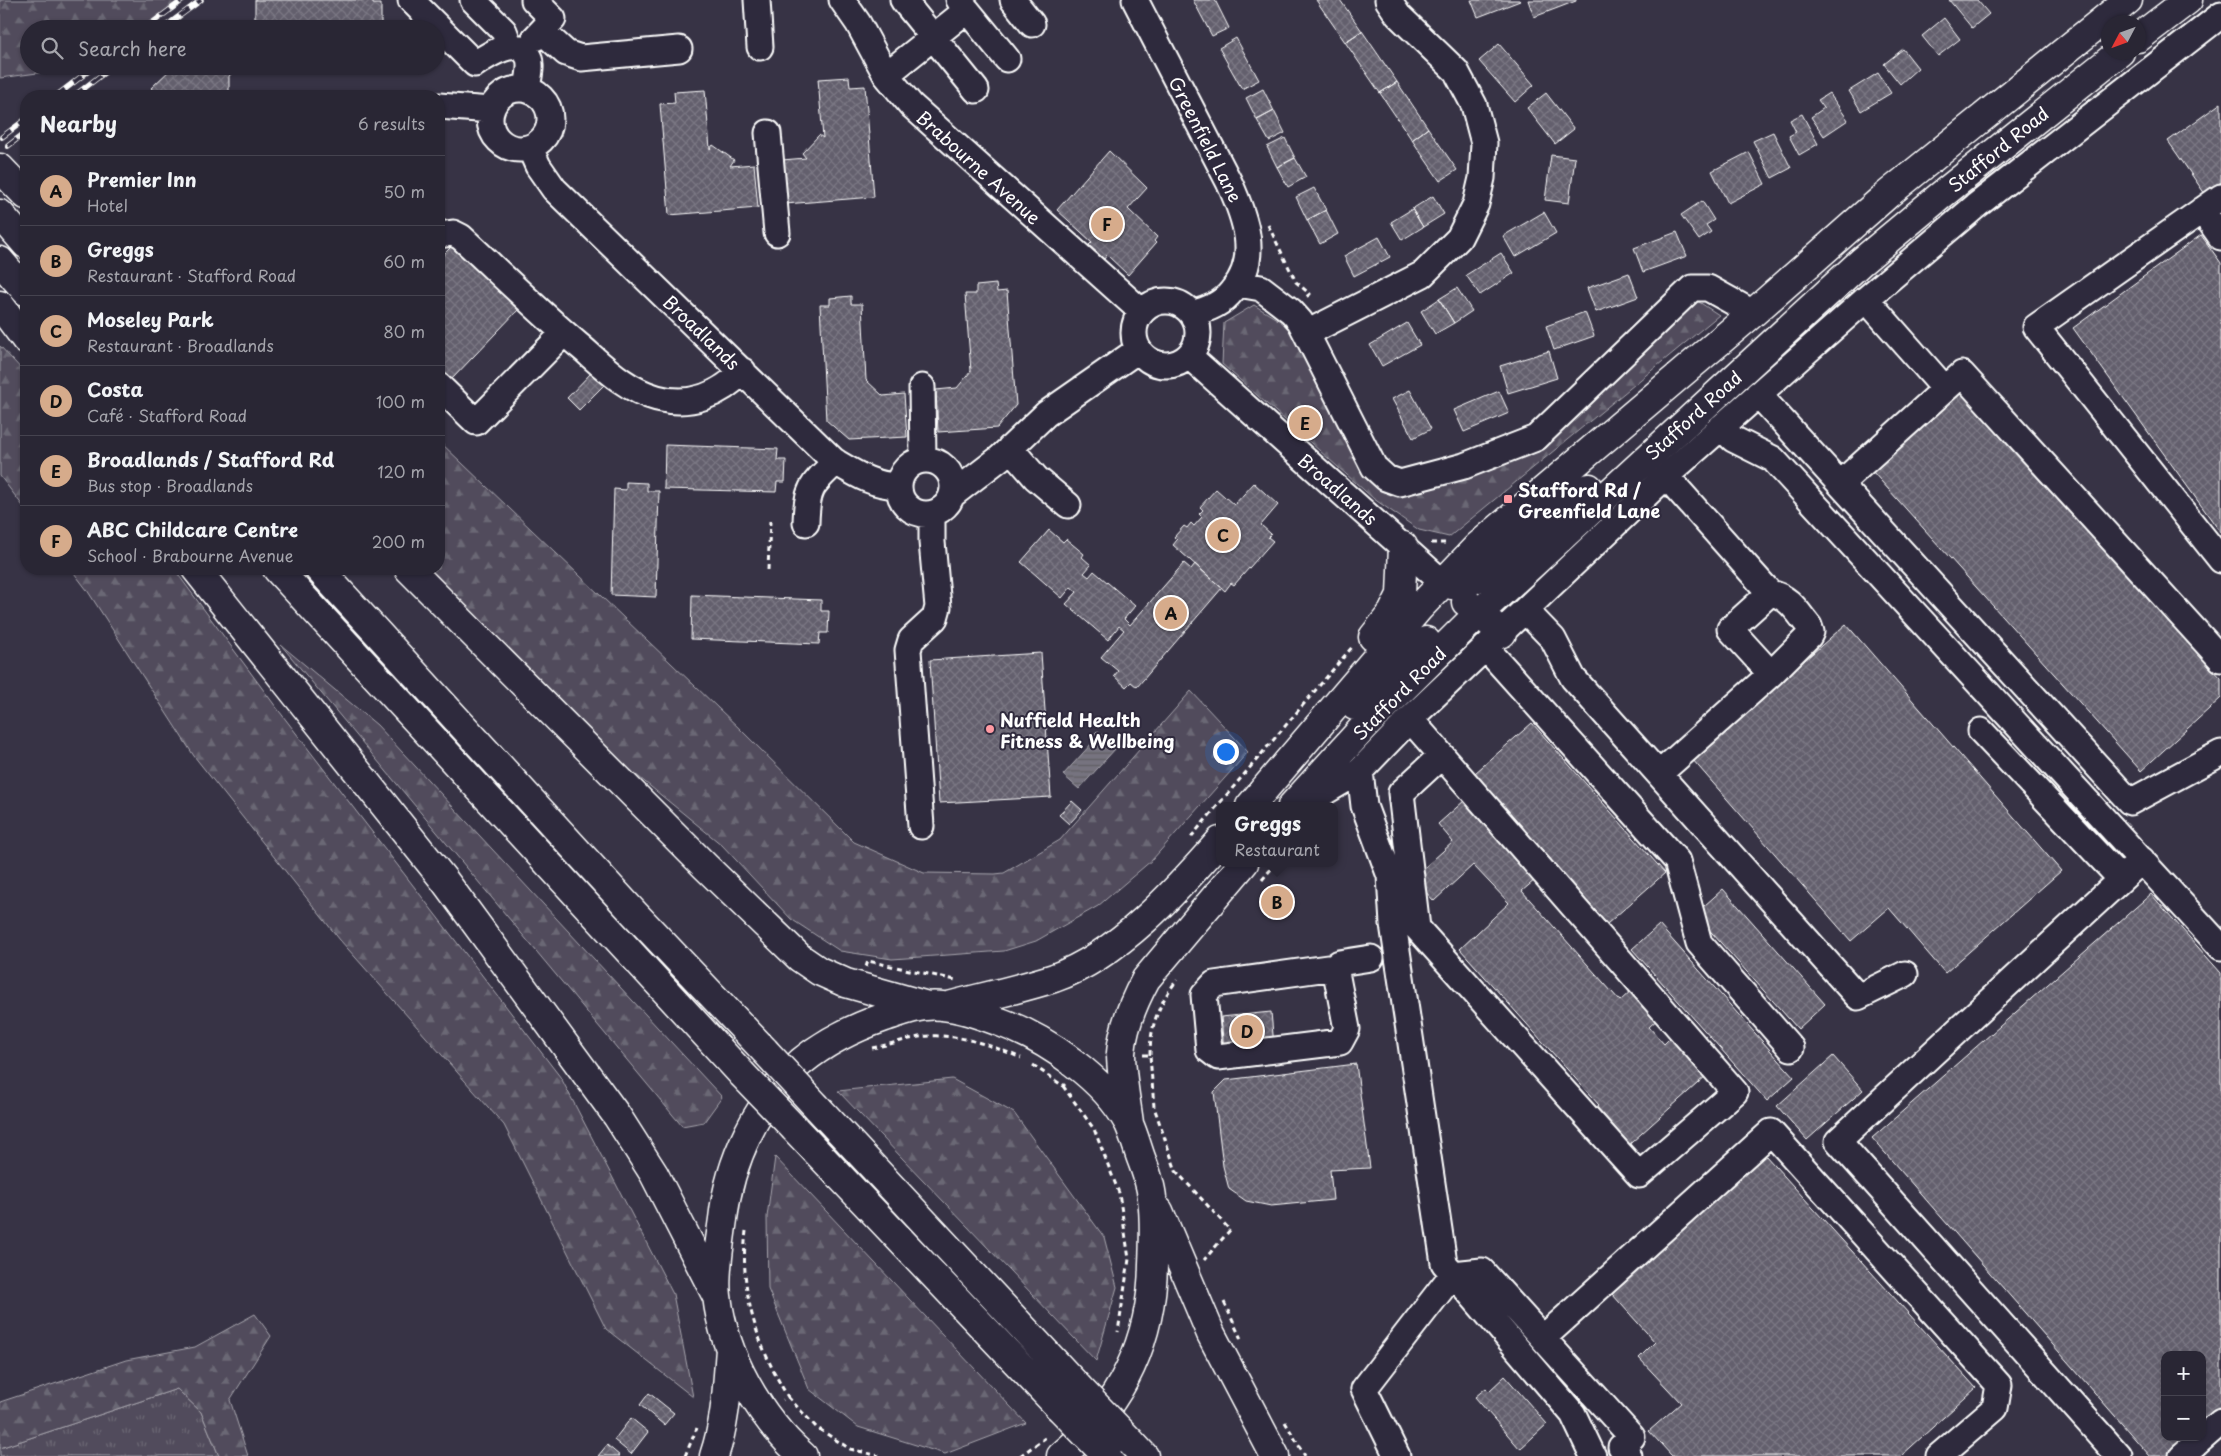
<!DOCTYPE html>
<html lang="en">
<head>
<meta charset="utf-8">
<style>
	body { margin:0; font-family:"Playpen Sans",sans-serif; background:#353240; color:#f1f3f6 }
	.controls { position:absolute; right:15px; bottom:15px; display:grid; overflow:hidden; border-radius:10px; box-shadow:0 1px 4px #0004 }
	.controls button { width:45px; height:45px; display:grid; place-items:center; padding:0; border:0; border-bottom:1px solid #45434f; background:#292634; color:#f1f3f6; font:25px sans-serif }
	.compass { position:absolute; left:2101px; top:15px; width:45px; height:45px; border-radius:50%; background:#292634; box-shadow:0 1px 4px #0004; rotate:229deg }
	.you { position:absolute; left:1225px; top:751px; width:18px; height:18px; margin:-12px; border:4px solid #fff; border-radius:50%; background:#1a73e8; box-shadow:0 0 0 8px #1a73e833 }
	.badge { display:grid; place-items:center; width:32px; height:32px; border-radius:50%; background:#d6ab8b; color:#111; font-size:16px; font-weight:700 }
	.pin { position:absolute; translate:-50% -50%; border:2px solid #fff; box-shadow:0 1px 5px #0006 }
	.popup { position:absolute; left:1216px; top:802px; width:122px; height:65px; box-sizing:border-box; display:grid; place-content:center; border-radius:10px; background:#292634; filter:drop-shadow(0 1px 4px #0005); font-size:16px; white-space:nowrap; color:#a5a5ac }
	.popup b { font-size:19px; color:#f1f3f6 }
	.popup::after { content:''; position:absolute; left:50%; top:100%; margin-left:-10px; border:10px solid transparent; border-top-color:#292634 }
	.list { margin:0; padding:0; list-style:none }
	h2 { display:flex; justify-content:space-between; align-items:center; height:65px; margin:0; padding:0 20px; font-size:21px }
	h2 small { font-size:16px; font-weight:400; color:#a5a5ac }
	.list li { display:grid; grid-template-columns:32px 1fr auto; gap:15px; align-items:center; box-sizing:border-box; height:70px; padding:0 20px; border-top:1px solid #45434f }
	.list b { display:block; font-size:19px; white-space:nowrap }
	.list p { margin:0; font-size:16px; white-space:nowrap; color:#a5a5ac }
	.list em { font-size:16px; font-style:normal; color:#a5a5ac }
	.icon { flex:none; width:28px; height:28px; fill:none; stroke:currentColor; stroke-width:2; stroke-linecap:round; stroke-linejoin:round }
	.map { position:relative; flex:none; width:2221px; height:1456px; overflow:hidden }
	.search { position:absolute; background:#292634; box-shadow:0 1px 4px #0004; left:20px; top:20px; width:425px; height:55px; display:flex; align-items:center; gap:12px; box-sizing:border-box; padding:0 18px; border-radius:28px; color:#a5a5ac; font-size:19px }
	.panel { position:absolute; background:#292634; box-shadow:0 1px 4px #0004; left:20px; top:90px; width:425px; height:485px; border-radius:20px }
	.map>svg:first-child { display:block }
	.grass { fill:url(#grass-tufts); stroke:#a8a6ae }
	.forest { fill:url(#forest-firs); stroke:#a8a6ae }
	.water { fill:url(#water-rules); stroke:#adabb2 }
	.building { fill:url(#building-cross-hatch); stroke:#fff; fill-rule:evenodd }
	.lines { fill:none; stroke-linecap:round; stroke-linejoin:round }
	.minor-casing { stroke:#fff; stroke-width:29 }
	.highway-casing { stroke:#fff; stroke-width:31 }
	.path { stroke:#fff; stroke-width:3; stroke-dasharray:5 4; stroke-linecap:butt }
	.minor { stroke:#2f2a3d; stroke-width:25 }
	.highway { stroke:#2f2a3d; stroke-width:28 }
	.rail-casing { stroke:#fff; stroke-width:5.5 }
	.rail { stroke:#2f2a3d; stroke-width:4; stroke-dasharray:11; stroke-linecap:butt }
	.highway-bridge-casing { stroke:#fff; stroke-width:31; stroke-linecap:butt }
	.highway-bridge { stroke:#2f2a3d; stroke-width:28 }
	.poi-dot { fill:#ff9aa2; stroke:#2f2a3d; stroke-width:2 }
	.labels { text-anchor:middle; dominant-baseline:central; stroke-width:4; stroke-linejoin:round; paint-order:stroke }
	.street-label { font-size:18px; fill:#fff; stroke:#2f2a3d }
	.poi-label { font-size:18px; font-weight:bold; fill:#fff; stroke:#2f2a3d; text-anchor:start }
</style>
</head>
<body>
<div class="map">
<svg width="2221" height="1456" viewBox="0 0 2221 1456">
	<defs>
		<pattern id="grass-tufts" width="24" height="20" patternUnits="userSpaceOnUse" patternTransform="scale(1.25)"><rect width="24" height="20" fill="#514c5c"/><path d="M3 7l-1-3M5 7V3M7 7l1-3M15 17l-1-3M17 17v-4M19 17l1-3" fill="none" stroke="#6b6774"/></pattern>
		<pattern id="forest-firs" width="22" height="20" patternUnits="userSpaceOnUse" patternTransform="scale(1.25)"><rect width="22" height="20" fill="#514c5c"/><path d="M5 1l3.5 6h-7zM16 11l3.5 6h-7z" fill="#6b6774"/></pattern>
		<pattern id="water-rules" width="6" height="5" patternUnits="userSpaceOnUse" patternTransform="scale(1.25)"><rect width="6" height="5" fill="#76737f"/><path d="M0 2.5h6" fill="none" stroke="#5f5e63"/></pattern>
		<pattern id="building-cross-hatch" width="8" height="8" patternUnits="userSpaceOnUse" patternTransform="scale(1.25)"><rect width="8" height="8" fill="#635f6d"/><path d="M0 0l8 8M0 8l8-8" fill="none" stroke="#7a7783"/></pattern>
	</defs>
	<rect width="100%" height="100%" fill="#373345"/>
	<filter id="ink" filterUnits="userSpaceOnUse"><feTurbulence type="fractalNoise" baseFrequency=".02" numOctaves="2"/><feDisplacementMap in="SourceGraphic" scale="10" xChannelSelector="R" yChannelSelector="G"/><feConvolveMatrix kernelMatrix="1 2 1 2 8 2 1 2 1" color-interpolation-filters="sRGB"/></filter>
	<g filter="url(#ink)">
		<!-- grass -->
		<path class="grass" d="M177,1389L201,1412L219,1456H0V1448Z"/>
		<!-- forest -->
		<path class="forest" d="M0,0H180L141,29H29V66H90L0,78Z
			M1683,301L1699,302L1719,315L1449,537L1419,530L1374,499L1222,364L1224,323L1254,305L1303,335L1372,484L1381,491L1391,494L1528,450Z
			M0,346L26,374V510L0,476Z
			M439,441L741,730L854,842L924,873L995,874L1004,873L1060,840L1191,691L1248,752L1152,860L1098,906L1036,941L1004,951L892,959L840,951L791,919L722,845L607,751L424,569H439Z
			M71,569H174L276,707L561,1078L673,1294L693,1397L606,1329L504,1125L340,940L194,756L87,590Z
			M281,645L377,725L722,1097L704,1122L682,1126Z
			M952,1079L1014,1113L1104,1237L1117,1287L1096,1361L838,1091Z
			M775,1157L1026,1423L945,1454L858,1427L809,1389L768,1289L767,1217Z
			M255,1314L271,1336L230,1400L248,1456H219L201,1412L177,1389L0,1448V1402L126,1360L195,1347Z"/>
		<!-- water -->
		<path class="water" d="M1097,731L1116,748L1079,789L1063,775L1093,742L1090,738Z"/>
		<!-- building -->
		<path class="building" d="M255,0H373V4H381V26H373V29H255Z
			M1193,0H1215L1229,28L1212,36Z
			M1316,0H1340L1362,31L1345,42Z
			M1471,0H1519L1520,1L1478,17Z
			M1528,0H1576V1L1534,17Z
			M1949,0H1977L1989,14L1972,28Z
			M1944,18L1960,39L1938,56L1922,36Z
			M217,24L222,29H212Z
			M1362,31L1397,82L1380,93L1345,42Z
			M1236,38L1259,80L1242,89L1219,48Z
			M1499,44L1534,85L1515,102L1479,61Z
			M1903,49L1918,68L1900,84L1884,64Z
			M174,66H240L229,76V96H158L151,88Z
			M1878,73L1891,93L1861,111L1849,91Z
			M849,77L850,87L865,86L874,197L785,204L782,160L806,158L802,153L819,135L823,138L818,79Z
			M1397,82L1428,128L1412,140L1380,93Z
			M1263,89L1274,111L1257,120L1246,98Z
			M705,90L710,149L713,145L734,160L730,166L754,164L758,208L669,215L660,104L675,103L674,92Z
			M1546,93L1574,129L1555,144L1527,108Z
			M1829,93L1848,120L1824,136L1811,117L1824,108L1818,100Z
			M2221,103V182L2205,194L2168,141Z
			M1274,111L1285,133L1269,141L1257,120Z
			M1802,114L1818,144L1799,155L1789,136L1796,132L1790,120Z
			M1428,128L1457,170L1440,181L1412,140Z
			M1773,132L1791,168L1772,178L1753,141Z
			M1285,138L1295,158L1277,167L1267,147Z
			M1109,151L1147,188L1128,209L1157,237L1154,241L1156,243L1128,275L1107,255L1104,259L1089,245L1092,242L1057,210Z
			M1749,152L1765,184L1728,203L1712,171Z
			M1551,155L1575,158L1569,203L1545,200Z
			M1295,158L1306,177L1288,187L1277,167Z
			M1314,188L1326,210L1307,220L1296,197Z
			M1433,196L1444,214L1423,227L1412,209Z
			M1702,201L1714,220L1706,225L1711,232L1699,240L1681,215Z
			M1412,209L1423,227L1402,240L1391,222Z
			M1326,210L1338,234L1320,244L1307,220Z
			M1544,212L1556,233L1515,257L1503,236Z
			M1677,232L1687,256L1643,272L1634,248Z
			M2201,235L2221,263V533L2073,328Z
			M1379,237L1390,257L1354,276L1344,256Z
			M453,245L519,309L451,380L439,369V259Z
			M1501,253L1514,273L1480,295L1466,275Z
			M1629,273L1638,297L1596,312L1587,288Z
			M996,284L997,292L1007,291L1016,405L997,428L938,432L936,390L957,388L971,371L965,294H976V286Z
			M1457,288L1472,311L1454,323L1439,299Z
			M851,296V304H862L866,380L883,396L904,394L907,437L849,440L826,420L820,305H830V298Z
			M1439,299L1454,323L1435,334L1421,311Z
			M1585,312L1594,336L1554,350L1546,326Z
			M1407,323L1420,345L1382,366L1370,345Z
			M1549,351L1557,378L1508,393L1500,366Z
			M593,371L606,383L579,410L567,398Z
			M1410,390L1431,429L1413,438L1392,399Z
			M1499,391L1509,413L1464,432L1454,410Z
			M1963,391L2221,678V698L2141,771L1872,471Z
			M665,445L778,449L777,460H786L785,482H777L776,492L664,489Z
			M626,482L647,483V491H659L656,597L611,595L614,489L626,490Z
			M1254,483L1278,505L1261,525L1271,534L1268,537L1273,541L1234,585L1231,583L1225,591L1173,545L1177,540L1174,537L1184,526L1187,528L1191,523L1194,526L1202,517L1199,514L1203,510L1200,507L1216,489L1234,505Z
			M1049,530L1063,542L1066,539L1084,554L1082,557L1091,565L1084,573L1089,577L1094,571L1135,606L1124,619L1130,625L1184,563L1191,569L1195,564L1222,588L1137,687L1131,682L1126,687L1114,676L1118,671L1101,657L1124,630L1119,626L1108,640L1066,604L1077,592L1071,587L1062,598L1021,562Z
			M692,595L821,600V611H829L828,633H820L819,644L691,639Z
			M1846,624L2061,871L1945,973L1889,908L1851,941L1692,759Z
			M1041,653L1051,797L939,803L930,660Z
			M1532,723L1665,873L1607,924L1475,773Z
			M1465,800L1535,880L1522,891L1620,1001L1634,988L1660,1017L1649,1027L1664,1044L1672,1036L1707,1075L1623,1150L1589,1113L1599,1105L1460,949L1509,903L1473,865L1434,901L1413,878L1453,842L1438,824Z
			M1072,801L1082,810L1069,824L1059,815Z
			M1723,889L1825,1004L1798,1029L1695,914Z
			M2151,894L2221,973V1422L2182,1456H2150L1872,1138ZM2165,1355H2202V1437H2165Z
			M1659,925L1794,1077L1767,1101L1632,949Z
			M1271,1012L1274,1046L1224,1051L1221,1017Z
			M1833,1056L1863,1090L1807,1140L1777,1106Z
			M1356,1064L1370,1168L1330,1170L1333,1200L1271,1206L1246,1201L1229,1189L1223,1166L1214,1092L1226,1080Z
			M1765,1155L1976,1388L1901,1456H1672L1649,1431L1681,1403L1639,1358L1655,1342L1612,1294Z
			M1505,1376L1547,1424L1520,1449L1475,1397L1486,1388L1489,1391Z
			M649,1393L674,1413L664,1425L640,1405Z
			M631,1418L648,1432L631,1454L614,1440Z
			M607,1445L620,1456H598Z"/>
		<g class="lines">
			<!-- minor casing -->
			<g class="minor-casing">
				<path id="minor" d="M411,0L475,64C488,55 519,34 529,58C532,67 528,80 527,89
					M473,0L504,31L510,47
					M534,0L553,19L535,38
					M757,0L760,47
					M842,0L858,23L886,75L911,105L1141,311
					M903,0L976,90
					M1013,0L1032,24
					M1135,0L1229,182C1245,217 1261,259 1232,291C1222,304 1208,310 1192,313
					M967,10L1007,59
					M542,31L566,53L581,58L679,49
					M886,75L967,10L959,0
					M490 119a30 30 0 1 1 60 0a30 30 0 1 1-60 0Z
					M439,106L491,110
					M768,133L777,233
					M530,148L538,166L554,189L834,461C856,474 872,485 898,486
					M2221,197L2036,327L2221,560
					M2202,210L2221,237
					M439,235L453,233L461,237C501,274 540,313 582,348C605,368 627,390 657,398C690,407 720,395 743,371
					M1238,284L1261,288L1291,311L1300,321L1374,467L1386,478L1400,483L1464,466L1536,438L1692,288H1708L1753,313
					M1866,299L1945,389
					M1134 333a32 32 0 1 1 64 0a32 32 0 1 1-64 0Z
					M1307,333L1423,274L1459,238L1476,204L1482,178L1484,143L1474,105L1456,71L1398,15L1388,0
					M1189,356L1442,582
					M439,386L476,422L564,333
					M922,387L923,460
					M1758,394L2130,802L2221,753
					M1721,427L1733,439L1773,459L2221,947
					M1010,448L1036,478L1068,505
					M899 487a27 27 0 1 1 54 0a27 27 0 1 1-54 0Z
					M1840,484L1962,374L2221,659
					M952,495L1000,458L1046,414L1138,350
					M806,523C807,488 811,485 836,462
					M1770,593C1789,596 1798,613 1809,626L1811,632L1809,636L1771,674
					M1525,610L1553,639L1573,678L1858,997L1905,974
					M1486,648L1677,861L1699,943L1791,1048
					M1410,719L1735,1092L1639,1175L1417,928L1401,793L1441,756
					M1981,731L2121,879
					M1360,771L1364,806L1390,876L1393,924L1444,1263L1573,1414L1593,1456
					M1659,774L1771,674L1730,629L1770,593L1666,476
					M1295,806L1316,797L1360,771L1410,719L1666,476L1866,299L1977,205L2221,15
					M921,826L908,650L911,640L935,618L938,607L932,542V514
					M1335,967L1347,1029L1340,1042L1218,1057L1209,1050L1204,995L1214,984L1335,967L1339,963L1371,958
					M1543,1338L1771,1132L1999,1385L1995,1408L1939,1456
					M1397,1456L1364,1389L1453,1274L1482,1271L1632,1437L1621,1447L1629,1456
					M2119,1456L1838,1141L2142,860
					M2182,1456L2221,1422"/>
			</g>
			<!-- highway casing -->
			<g class="highway-casing">
				<path id="highway" d="M2138,38L2188,0
					M0,168L26,195
					M0,214L26,244
					M0,261L26,291
					M0,305L26,340
					M196,569L444,880L617,1116L654,1174L716,1295
					M277,569L742,1074
					M319,569L634,913L765,1051
					M409,569L706,867L800,958L819,971L846,983L924,1005
					M1442,582L1452,585H1462L1486,574L1524,540L1589,488
					M1466,602L1502,633
					M1373,637L1392,613L1401,595L1403,546
					M1355,706L1426,641
					M1250,806L1420,607L1478,546L1753,313L1888,194L2128,0
					M1292,806L1364,727L1479,613L1861,262L1939,197L2120,52
					M948,1006C983,997 1020,989 1054,978C1119,955 1176,891 1220,841
					M817,1107L1078,1387
					M1129,1123C1126,1100 1121,1075 1121,1053C1123,1026 1134,1001 1146,979L1244,863
					M794,1128L1059,1407
					M1159,1211L1211,1334L1275,1456
					M1131,1442L1144,1456
					M714,1456C726,1421 727,1386 730,1349
					M803,1456C759,1417 724,1356 717,1296C714,1275 720,1241 723,1219C729,1162 758,1100 801,1062C825,1042 856,1027 885,1017C898,1013 912,1007 925,1006C949,1003 978,1014 1000,1022C1047,1039 1105,1079 1129,1124C1134,1135 1137,1147 1141,1158C1146,1171 1151,1185 1152,1198C1155,1220 1154,1242 1153,1264C1152,1342 1120,1406 1061,1456"/>
			</g>
			<!-- path -->
			<path class="path" d="M1268,225L1296,282L1310,294L1306,297
				M1431,543H1449
				M768,570L770,521
				M1191,837L1353,646
				M1262,880L1276,863
				M866,967L868,961L956,980
				M872,1048C888,1045 903,1040 919,1037C955,1032 988,1044 1021,1058
				M1143,1055H1150L1154,1107L1176,1171L1230,1230L1204,1260
				M1150,1055C1150,1026 1159,1003 1177,980
				M1033,1065L1063,1086L1065,1084
				M1063,1086L1094,1129L1119,1193L1129,1259L1118,1332
				M746,1231C739,1291 757,1346 788,1397L783,1400
				M1224,1302L1241,1339
				M788,1397L816,1427L850,1449L879,1456
				M1285,1422L1305,1456
				M685,1456L697,1428
				M1020,1456L1045,1438"/>
			<!-- minor -->
			<use href="#minor" class="minor"/>
			<!-- highway -->
			<use href="#highway" class="highway"/>
			<!-- rail casing -->
			<g class="rail-casing">
				<path id="rail" d="M144,29L183,0
					M162,29L201,0
					M56,96L95,66
					M74,96L113,66
					M2,137L26,119
					M8,146L26,132"/>
			</g>
			<!-- rail -->
			<use href="#rail" class="rail"/>
			<!-- highway-bridge casing -->
			<g class="highway-bridge-casing">
				<path id="highway-bridge" d="M765,1051L817,1107
					M742,1074L794,1128
					M1078,1387L1131,1442
					M1059,1407L1107,1456"/>
			</g>
			<!-- highway-bridge -->
			<use href="#highway-bridge" class="highway-bridge"/>
		</g>
	</g>
	<!-- markers -->
	<g class="poi-dot">
		<rect x="1503" y="494" width="10" height="10" rx="2.5"/>
		<circle cx="990" cy="729" r="5"/>
	</g>
	<g class="labels">
		<!-- street labels -->
		<g class="street-label">
			<text transform="translate(1206 139) rotate(63)">Greenfield Lane</text>
			<text transform="translate(1998 149) rotate(-39)">Stafford Road</text>
			<text transform="translate(979 167) rotate(42)">Brabourne Avenue</text>
			<text transform="translate(702 332) rotate(44)">Broadlands</text>
			<text transform="translate(1693 415) rotate(-42)">Stafford Road</text>
			<text transform="translate(1338 489) rotate(41)">Broadlands</text>
			<text transform="translate(1399 693) rotate(-45)">Stafford Road</text>
		</g>
		<!-- poi labels -->
		<g class="poi-label">
			<text x="1518" y="489">Stafford Rd /<tspan x="1518" dy="21">Greenfield Lane</tspan></text>
			<text x="1000" y="719">Nuffield Health<tspan x="1000" dy="21">Fitness &amp; Wellbeing</tspan></text>
		</g>
	</g>
</svg>
<div class="controls">
<button>+</button>
<button>−</button>
</div>
<svg class="compass" viewBox="-18 -18 36 36"><path d="M0-13l5 13h-10z" fill="#e53935"/><path d="M0 13l5-13h-10z" fill="#a5a5ac"/></svg>
<div class="you"></div>
<div class="pin badge" style="left:1171px;top:613px">A</div>
<div class="pin badge" style="left:1277px;top:902px">B</div>
<div class="popup"><b>Greggs</b>Restaurant</div>
<div class="pin badge" style="left:1223px;top:535px">C</div>
<div class="pin badge" style="left:1247px;top:1031px">D</div>
<div class="pin badge" style="left:1305px;top:423px">E</div>
<div class="pin badge" style="left:1107px;top:224px">F</div>
<div class="search"><svg class="icon" aria-label="search" viewBox="0 0 24 24"><circle cx="10" cy="10" r="6"/><path d="M15 15l6 6"/></svg>Search here</div>
<section class="panel">
<h2>Nearby<small>6 results</small></h2>
<ul class="list">
<li><span class="badge">A</span><div><b>Premier Inn</b><p>Hotel</p></div><em>50 m</em></li>
<li><span class="badge">B</span><div><b>Greggs</b><p>Restaurant · Stafford Road</p></div><em>60 m</em></li>
<li><span class="badge">C</span><div><b>Moseley Park</b><p>Restaurant · Broadlands</p></div><em>80 m</em></li>
<li><span class="badge">D</span><div><b>Costa</b><p>Café · Stafford Road</p></div><em>100 m</em></li>
<li><span class="badge">E</span><div><b>Broadlands / Stafford Rd</b><p>Bus stop · Broadlands</p></div><em>120 m</em></li>
<li><span class="badge">F</span><div><b>ABC Childcare Centre</b><p>School · Brabourne Avenue</p></div><em>200 m</em></li>
</ul>
</section>
</div>
</body>
</html>
